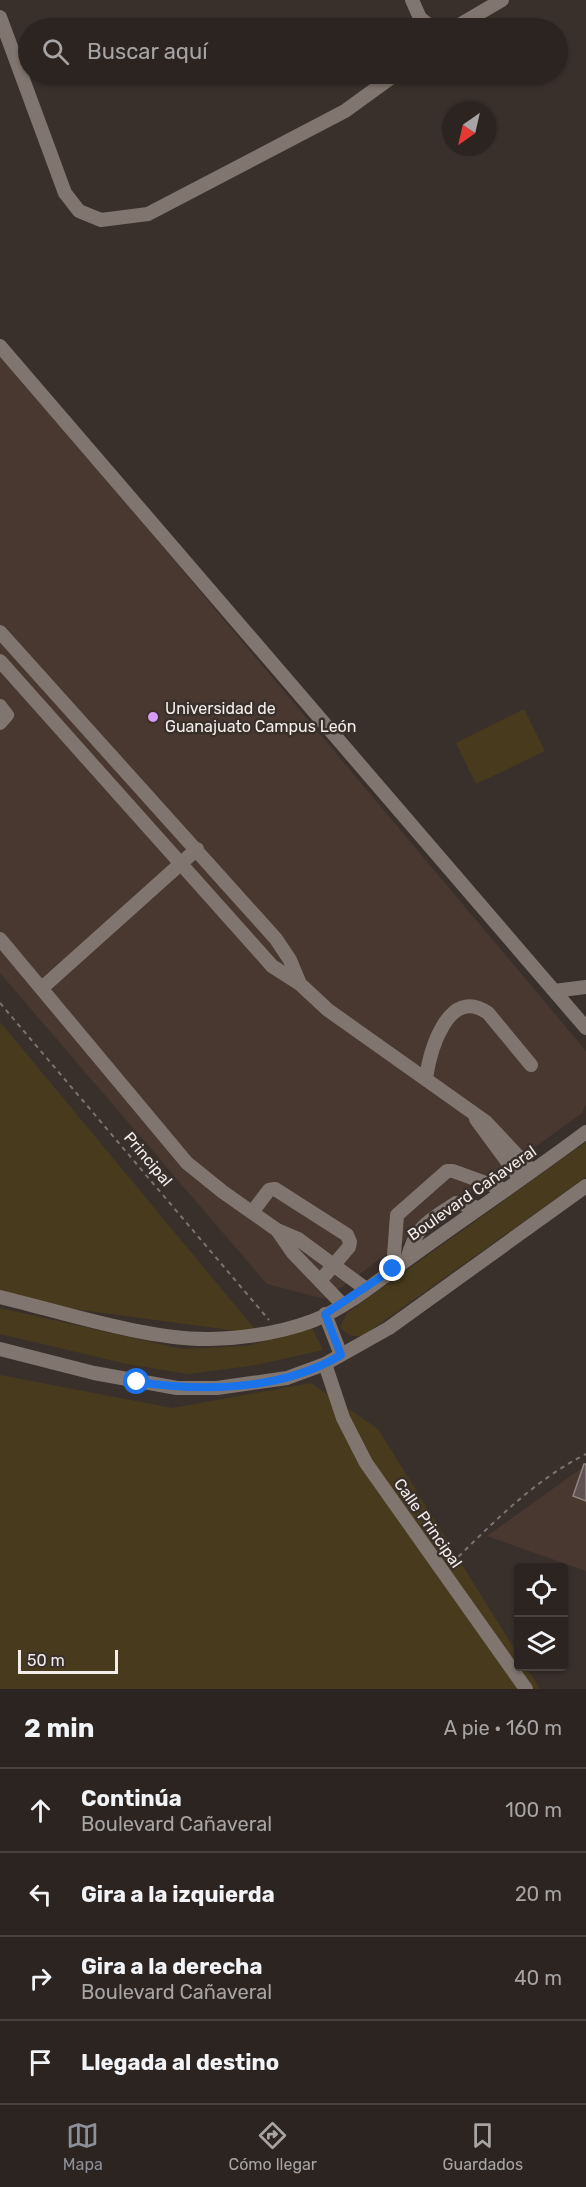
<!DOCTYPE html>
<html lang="es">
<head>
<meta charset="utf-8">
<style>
	body { margin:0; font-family:Rubik,sans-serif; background:#342c29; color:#f1f3f6 }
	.controls { position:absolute; right:18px; bottom:18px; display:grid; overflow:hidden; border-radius:6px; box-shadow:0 2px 4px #0004 }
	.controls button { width:54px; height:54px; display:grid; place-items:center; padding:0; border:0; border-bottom:2px solid #48413e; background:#2c2420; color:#f1f3f6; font:30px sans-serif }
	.compass { position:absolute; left:442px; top:102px; width:54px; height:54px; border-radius:50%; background:#2c2420; box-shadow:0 2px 4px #0004; rotate:214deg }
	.scale { position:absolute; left:18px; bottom:15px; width:100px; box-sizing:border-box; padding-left:6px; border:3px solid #f3ece9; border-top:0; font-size:16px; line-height:21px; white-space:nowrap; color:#f3ece9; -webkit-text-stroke:4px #3a302b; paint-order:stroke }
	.stop { position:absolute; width:18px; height:18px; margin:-14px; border:4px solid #1a73e8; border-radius:50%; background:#fff }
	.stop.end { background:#1a73e8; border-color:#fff; box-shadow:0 2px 6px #0008 }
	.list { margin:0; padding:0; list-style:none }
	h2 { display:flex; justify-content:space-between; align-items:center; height:78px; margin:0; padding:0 24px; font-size:26px }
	h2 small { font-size:20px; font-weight:400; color:#a6a4a5 }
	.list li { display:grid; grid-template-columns:39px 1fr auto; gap:18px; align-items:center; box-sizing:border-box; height:84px; padding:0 24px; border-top:2px solid #48413e }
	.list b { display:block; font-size:22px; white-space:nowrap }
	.list p { margin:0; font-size:20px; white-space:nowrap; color:#a6a4a5 }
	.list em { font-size:20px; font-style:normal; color:#a6a4a5 }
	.icon { flex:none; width:33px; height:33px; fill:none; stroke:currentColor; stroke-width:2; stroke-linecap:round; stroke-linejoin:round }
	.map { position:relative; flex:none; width:586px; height:1689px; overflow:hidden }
	.search { position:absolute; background:#2c2420; box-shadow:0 2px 4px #0004; left:18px; right:18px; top:18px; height:66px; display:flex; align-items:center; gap:15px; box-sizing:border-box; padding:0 21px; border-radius:33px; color:#a6a4a5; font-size:22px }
	.sheet { height:414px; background:#2c2420 }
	nav { display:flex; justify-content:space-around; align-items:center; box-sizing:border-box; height:84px; border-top:2px solid #48413e; background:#2c2420; font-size:16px; color:#a6a4a5 }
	nav a { display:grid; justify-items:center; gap:3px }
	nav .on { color:#8c9099 }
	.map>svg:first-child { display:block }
	.built { fill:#493830 }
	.green { fill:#483b1d }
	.building { fill:#5f5250; stroke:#918381; stroke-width:1.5 }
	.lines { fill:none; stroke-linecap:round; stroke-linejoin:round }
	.path { stroke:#7c736f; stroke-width:2; stroke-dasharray:4.5 4.5; stroke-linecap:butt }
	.minor { stroke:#81756f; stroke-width:14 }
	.route { stroke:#1a73e8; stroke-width:8 }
	.poi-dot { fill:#d89af8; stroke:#3a302b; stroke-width:2 }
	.labels { text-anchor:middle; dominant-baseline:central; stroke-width:5; stroke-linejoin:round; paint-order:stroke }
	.poi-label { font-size:16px; fill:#f3ece9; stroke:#3a302b; text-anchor:start }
	.street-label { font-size:16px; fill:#f3ece9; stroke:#3a302b }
</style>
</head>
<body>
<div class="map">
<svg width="586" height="1689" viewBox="0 0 586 1689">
	<rect width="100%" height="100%" fill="#3a302b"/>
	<!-- built -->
	<path class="built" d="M0,353L586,1051V1104L582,1113L325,1299L267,1284L0,973Z
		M586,1465V1571L487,1536Z"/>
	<!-- green -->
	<path class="green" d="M524,709L545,751L476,784L456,743Z
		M0,1022L259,1334L0,1299Z
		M586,1142V1177L364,1335C353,1338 347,1335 340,1327L347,1313Z
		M0,1308L182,1349L247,1346L312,1328L323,1350L256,1365L188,1374L127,1364L0,1334Z
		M0,1375L172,1408L311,1383L378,1429L518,1655V1666L526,1667L540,1689H0Z"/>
	<!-- building -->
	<path class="building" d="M584,1464H586V1501L573,1496Z"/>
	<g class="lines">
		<!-- path -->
		<path class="path" d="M0,1003L269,1320
			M452,1563C494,1522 533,1481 586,1454"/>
		<!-- minor -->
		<path class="minor" d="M412,0L420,18L432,28
			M0,17L65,193L79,211L101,220L148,214L345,111L396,74
			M454,28L502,0
			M0,346L586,1028
			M0,632L276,939L290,960L300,984
			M0,661L272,966L300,984L328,1010L486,1122L532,1171
			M0,706L7,715L0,723
			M0,939L187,1163L223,1192L277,1230L298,1239L366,1289
			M42,988L197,849
			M554,991L586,987
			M426,1078C430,1051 448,985 488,1013L531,1065
			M476,1119L520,1179
			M253,1211L269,1190L275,1189L347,1235L350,1242L349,1247L320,1281
			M277,1230L293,1253L342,1304
			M407,1260C416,1225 428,1222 456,1203L480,1208
			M393,1269L397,1215L447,1171H453L505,1190
			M0,1297C62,1312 147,1340 210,1339C244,1338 280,1333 312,1321C349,1307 383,1276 415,1254C472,1213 530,1174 586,1132
			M325,1314L341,1355
			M0,1349L94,1373L177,1388H217L287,1378L325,1364L389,1328L586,1186
			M325,1364L343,1418L366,1463L526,1689"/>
	</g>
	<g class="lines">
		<!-- route -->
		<path class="route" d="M137,1382C206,1392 280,1391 341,1355L325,1314L393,1269"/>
	</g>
	<!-- markers -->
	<circle class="poi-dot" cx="153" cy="717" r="6"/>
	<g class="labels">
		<!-- poi labels -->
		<g class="poi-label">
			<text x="165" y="708">Universidad de<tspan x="165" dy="18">Guanajuato Campus León</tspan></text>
		</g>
		<!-- street labels -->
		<g class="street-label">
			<text transform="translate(148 1159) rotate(50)">Principal</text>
			<text transform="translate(472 1193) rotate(-35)">Boulevard Cañaveral</text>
			<text transform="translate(428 1523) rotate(55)">Calle Principal</text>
		</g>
	</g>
</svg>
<div class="controls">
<button><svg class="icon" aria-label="locate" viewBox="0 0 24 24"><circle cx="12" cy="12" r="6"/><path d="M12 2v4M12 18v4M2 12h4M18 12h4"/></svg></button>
<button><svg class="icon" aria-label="layers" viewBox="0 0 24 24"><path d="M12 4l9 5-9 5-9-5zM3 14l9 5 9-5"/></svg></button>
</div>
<svg class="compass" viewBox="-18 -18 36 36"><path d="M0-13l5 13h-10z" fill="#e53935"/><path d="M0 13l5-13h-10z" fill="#a6a4a5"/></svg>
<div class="scale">50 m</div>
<div class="stop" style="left:137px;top:1382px"></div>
<div class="stop end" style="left:393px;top:1269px"></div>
<div class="search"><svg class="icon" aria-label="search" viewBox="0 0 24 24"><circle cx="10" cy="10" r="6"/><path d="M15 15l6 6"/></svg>Buscar aquí</div>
</div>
<section class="sheet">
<h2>2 min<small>A pie · 160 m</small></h2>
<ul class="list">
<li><svg class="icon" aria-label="ahead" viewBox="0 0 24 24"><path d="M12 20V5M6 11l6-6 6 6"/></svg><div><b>Continúa</b><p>Boulevard Cañaveral</p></div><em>100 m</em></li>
<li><svg class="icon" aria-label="left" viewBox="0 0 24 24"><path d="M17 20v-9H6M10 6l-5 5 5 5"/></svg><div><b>Gira a la izquierda</b></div><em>20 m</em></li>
<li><svg class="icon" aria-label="right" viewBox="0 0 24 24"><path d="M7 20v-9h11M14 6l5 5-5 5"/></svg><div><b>Gira a la derecha</b><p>Boulevard Cañaveral</p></div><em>40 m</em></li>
<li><svg class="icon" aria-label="arrive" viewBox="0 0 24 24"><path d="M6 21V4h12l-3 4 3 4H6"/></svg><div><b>Llegada al destino</b></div></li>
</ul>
</section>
<nav>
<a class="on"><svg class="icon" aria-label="map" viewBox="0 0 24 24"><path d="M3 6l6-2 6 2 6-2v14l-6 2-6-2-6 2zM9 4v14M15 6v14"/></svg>Mapa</a>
<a><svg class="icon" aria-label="directions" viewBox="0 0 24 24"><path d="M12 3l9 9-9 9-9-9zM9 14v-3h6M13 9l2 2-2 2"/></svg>Cómo llegar</a>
<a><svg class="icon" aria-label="saved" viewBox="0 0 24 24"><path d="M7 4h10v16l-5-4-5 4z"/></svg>Guardados</a>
</nav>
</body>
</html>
